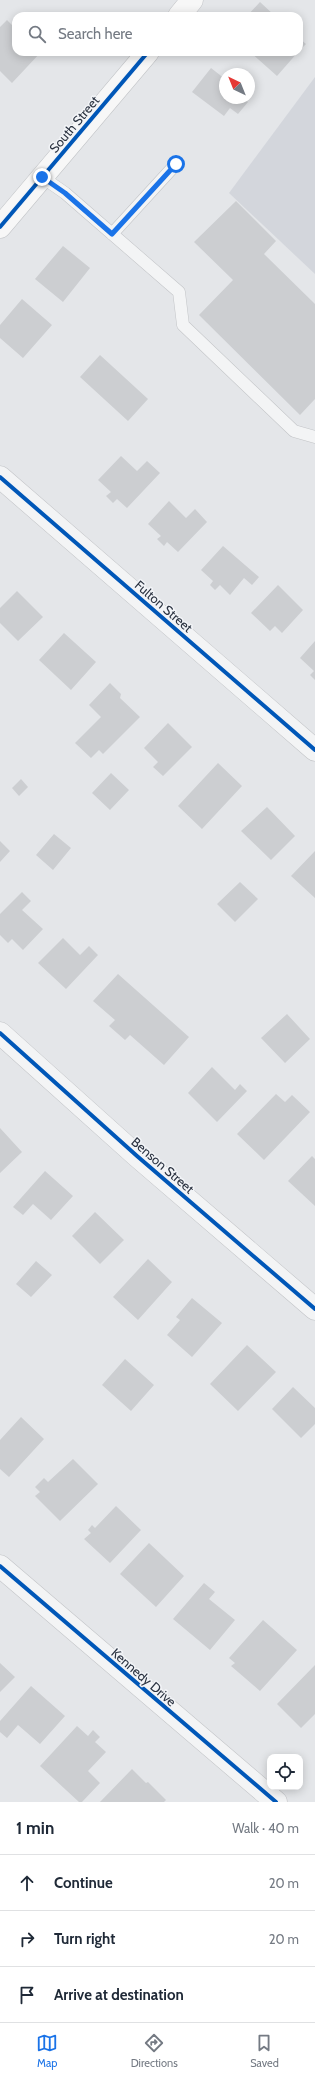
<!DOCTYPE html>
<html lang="en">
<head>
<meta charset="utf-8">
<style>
	body { margin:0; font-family:Cabin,sans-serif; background:#f6f6f7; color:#1f2937 }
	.controls { position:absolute; right:12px; bottom:12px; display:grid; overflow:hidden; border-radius:8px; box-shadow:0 2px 10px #0003 }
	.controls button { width:36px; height:36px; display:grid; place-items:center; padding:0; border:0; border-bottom:1px solid #e0e1e3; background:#fff; color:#1f2937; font:20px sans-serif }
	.compass { position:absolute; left:219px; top:68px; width:36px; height:36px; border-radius:50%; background:#fff; box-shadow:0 2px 10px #0003; rotate:317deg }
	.stop { position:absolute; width:12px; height:12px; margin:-9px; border:3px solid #1a73e8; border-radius:50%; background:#fff }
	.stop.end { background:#1a73e8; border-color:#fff; box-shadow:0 1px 4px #0008 }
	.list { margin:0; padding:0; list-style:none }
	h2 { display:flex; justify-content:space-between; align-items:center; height:52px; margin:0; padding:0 16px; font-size:17px }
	h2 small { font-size:13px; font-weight:400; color:#747a83 }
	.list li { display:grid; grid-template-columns:26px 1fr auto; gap:12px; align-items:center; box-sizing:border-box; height:56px; padding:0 16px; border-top:1px solid #e0e1e3 }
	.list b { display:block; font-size:15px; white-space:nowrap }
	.list em { font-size:13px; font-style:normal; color:#747a83 }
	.icon { flex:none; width:22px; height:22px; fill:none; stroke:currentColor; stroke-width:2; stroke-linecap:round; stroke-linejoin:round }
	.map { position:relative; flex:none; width:315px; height:1802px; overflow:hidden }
	.search { position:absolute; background:#fff; box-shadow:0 2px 10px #0003; left:12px; right:12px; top:12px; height:44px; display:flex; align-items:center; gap:10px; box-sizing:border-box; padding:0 14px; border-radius:12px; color:#747a83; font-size:15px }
	.sheet { height:220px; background:#fff }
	nav { display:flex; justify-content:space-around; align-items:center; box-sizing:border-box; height:56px; border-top:1px solid #e0e1e3; background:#fff; font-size:11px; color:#747a83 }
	nav a { display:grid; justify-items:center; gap:2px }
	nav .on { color:#1a73e8 }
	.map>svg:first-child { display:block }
	.built { fill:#d3d6dc }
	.building { fill:#ccced1 }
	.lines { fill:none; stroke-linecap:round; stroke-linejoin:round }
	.service-casing { stroke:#c2c4c7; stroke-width:13 }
	.minor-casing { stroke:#c2c4c7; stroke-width:23 }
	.secondary-casing { stroke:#c2c4c7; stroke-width:23 }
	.service { stroke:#f3f4f5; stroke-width:12 }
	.minor { stroke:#f3f4f5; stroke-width:22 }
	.secondary { stroke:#f7f7f7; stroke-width:22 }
	.cycleway-casing { stroke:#f2f4f7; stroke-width:6 }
	.cycleway { stroke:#0057b8; stroke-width:4 }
	.route { stroke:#1a73e8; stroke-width:5 }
	.labels { text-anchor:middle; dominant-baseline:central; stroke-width:3; stroke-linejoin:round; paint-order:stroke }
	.street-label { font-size:13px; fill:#2b3341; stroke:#f2f4f7 }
</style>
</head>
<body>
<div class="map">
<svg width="315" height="1802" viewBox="0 0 315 1802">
	<rect width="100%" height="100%" fill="#e4e6e9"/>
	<!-- built -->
	<path class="built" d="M315,77V274L229,193Z"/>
	<!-- building -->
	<path class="building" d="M260,2L275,16H247Z
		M7,20L16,29V52H41L12,83L0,71V27Z
		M299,38L306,44L299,51Z
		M250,52H298L277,76Z
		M211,68L225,79V98H243L248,102L238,114L230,108L224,116L192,92Z
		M236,201L276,241L264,254L315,304V399L300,415L199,315L233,280L194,242Z
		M63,246L90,268L63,302L35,279Z
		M22,299L52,325L23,358L0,338V325Z
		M100,355L148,399L128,421L80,377Z
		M121,456L137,471L147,461L160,473L127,508L117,499L113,503L106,496L111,492L98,480Z
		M169,501L186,518L195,509L207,522L178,552L167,542L164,546L157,539L161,536L148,524Z
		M223,546L259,577L252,585L244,578L230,595L220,585L215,590L210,585L213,581L201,570Z
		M278,585L303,610L282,633L275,626L270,631L251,613Z
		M17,591L43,617L18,641L0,623V608Z
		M64,633L96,662L71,690L39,660Z
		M315,641V680L310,675L314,671L300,658Z
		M110,683L121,694L120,698L140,717L103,754L99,750L91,758L75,743L101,717L89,705Z
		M168,723L192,747L163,776L153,767L158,762L144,748Z
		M218,763L242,786L202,829L178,806Z
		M111,773L129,790L110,810L92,793Z
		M21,779L28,787L19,796L12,788Z
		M267,807L295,836L271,860L241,831Z
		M54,834L71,848L53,870L36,855Z
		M0,841L10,851L0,862Z
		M315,851V898L291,876Z
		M240,882L258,899L235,922L217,904Z
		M22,892L31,901L22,910L43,929L23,950L12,939L8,943L0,935V914Z
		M63,938L80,955L89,946L98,955L66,989L38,963Z
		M118,974L189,1037L164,1065L130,1035L125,1040L109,1026L115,1020L93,1001Z
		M287,1014L310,1039L285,1063L261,1038Z
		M212,1067L235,1090L240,1084L247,1091L217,1122L188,1093Z
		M276,1094L285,1102L292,1095L310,1112L264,1160L237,1134Z
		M0,1128L22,1152L0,1173Z
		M312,1156L315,1159V1206L288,1181Z
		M45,1171L73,1196L51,1220L33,1204L23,1215L13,1207Z
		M95,1212L124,1240L100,1264L72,1236Z
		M148,1259L172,1282L138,1320L113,1297Z
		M36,1261L52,1275L31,1297L16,1284Z
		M192,1298L222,1323L192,1357L167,1335L180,1320L176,1317Z
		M247,1345L276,1372L238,1411L210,1384Z
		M125,1359L154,1385L131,1411L102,1385Z
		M293,1387L315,1408V1424L301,1438L272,1409Z
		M21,1417L44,1439L9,1477L0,1469V1440Z
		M73,1459L98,1484L60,1521L35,1496L40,1492L35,1487L44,1478L48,1482Z
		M116,1506L141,1530L110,1563L84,1539L91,1533L88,1530L92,1525L95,1528Z
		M149,1543L184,1576L156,1607L120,1574Z
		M204,1583L215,1592L209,1599L235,1620L210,1650L173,1619Z
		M263,1620L297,1650L260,1691L231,1666L235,1663L229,1658Z
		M0,1663L15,1677L0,1692Z
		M315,1665V1714L301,1728L277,1704Z
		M31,1686L65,1716L40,1744L18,1725L7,1738L0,1732V1721Z
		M77,1726L88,1736L93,1730L100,1737L95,1742L106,1752L88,1771L100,1783L82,1802H79L40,1766Z
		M132,1769L146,1783L148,1782L166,1800L164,1802H100Z"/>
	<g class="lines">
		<!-- service casing -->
		<g class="service-casing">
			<path id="service" d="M42,177L65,193L179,292L183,325L294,431L315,437
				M112,234L176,164"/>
		</g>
		<!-- minor casing -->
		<g class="minor-casing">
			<path id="minor" d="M0,477L315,750
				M0,1033L137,1156L315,1309
				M0,1566L276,1802"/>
		</g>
		<!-- secondary casing -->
		<g class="secondary-casing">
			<path id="secondary" d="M179,16L192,0
				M0,227L148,52"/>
		</g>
		<!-- service -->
		<use href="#service" class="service"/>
		<!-- minor -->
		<use href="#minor" class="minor"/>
		<!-- secondary -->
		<use href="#secondary" class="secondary"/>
		<!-- cycleway casing -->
		<g class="cycleway-casing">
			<path id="cycleway" d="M0,227L148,52
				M0,477L315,750
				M0,1033L137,1156L315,1309
				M0,1566L276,1802"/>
		</g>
		<!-- cycleway -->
		<use href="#cycleway" class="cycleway"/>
	</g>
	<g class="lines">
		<!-- route -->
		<path class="route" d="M42,177L65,193L112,234L176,164"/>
	</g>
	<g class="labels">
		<!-- street labels -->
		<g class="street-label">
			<text transform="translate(74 124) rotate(-50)">South Street</text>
			<text transform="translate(164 606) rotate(41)">Fulton Street</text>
			<text transform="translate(163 1165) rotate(41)">Benson Street</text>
			<text transform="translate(144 1677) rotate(41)">Kennedy Drive</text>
		</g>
	</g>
</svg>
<div class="controls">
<button><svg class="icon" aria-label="locate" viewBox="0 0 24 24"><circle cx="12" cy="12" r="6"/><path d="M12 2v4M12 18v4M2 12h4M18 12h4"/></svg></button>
</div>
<svg class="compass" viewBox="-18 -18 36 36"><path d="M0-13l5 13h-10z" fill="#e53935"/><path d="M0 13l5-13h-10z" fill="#747a83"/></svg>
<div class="stop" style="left:176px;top:164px"></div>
<div class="stop end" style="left:42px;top:177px"></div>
<div class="search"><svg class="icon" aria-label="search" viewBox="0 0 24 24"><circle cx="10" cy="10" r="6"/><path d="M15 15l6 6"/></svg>Search here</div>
</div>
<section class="sheet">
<h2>1 min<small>Walk · 40 m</small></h2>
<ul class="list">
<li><svg class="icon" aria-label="ahead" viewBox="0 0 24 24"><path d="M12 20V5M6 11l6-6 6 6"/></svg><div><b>Continue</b></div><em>20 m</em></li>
<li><svg class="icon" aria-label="right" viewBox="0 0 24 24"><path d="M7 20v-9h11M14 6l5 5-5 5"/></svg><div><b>Turn right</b></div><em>20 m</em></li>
<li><svg class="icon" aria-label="arrive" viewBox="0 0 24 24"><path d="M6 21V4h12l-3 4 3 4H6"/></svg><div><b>Arrive at destination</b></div></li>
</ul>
</section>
<nav>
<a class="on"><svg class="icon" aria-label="map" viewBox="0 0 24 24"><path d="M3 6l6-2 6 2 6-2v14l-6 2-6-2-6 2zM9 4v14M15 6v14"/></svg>Map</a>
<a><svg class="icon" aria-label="directions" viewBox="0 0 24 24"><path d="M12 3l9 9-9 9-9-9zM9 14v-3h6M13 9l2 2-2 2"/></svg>Directions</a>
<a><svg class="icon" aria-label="saved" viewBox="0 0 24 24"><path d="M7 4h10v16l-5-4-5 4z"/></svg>Saved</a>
</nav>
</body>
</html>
